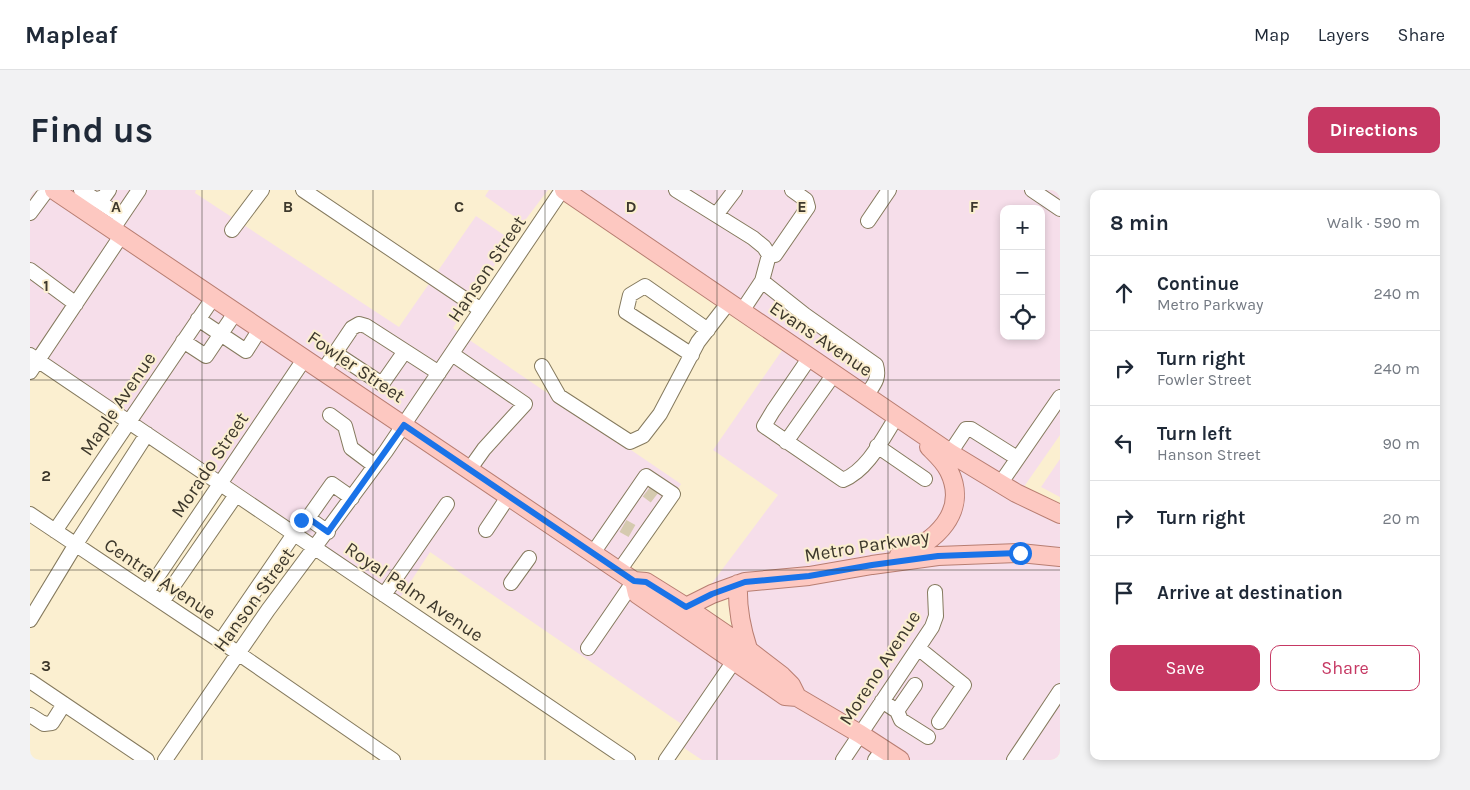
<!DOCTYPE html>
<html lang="en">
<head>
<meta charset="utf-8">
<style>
	body { margin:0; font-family:Karla,sans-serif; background:#f2f2f3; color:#1f2937 }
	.controls { position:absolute; right:15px; top:15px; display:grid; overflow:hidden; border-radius:10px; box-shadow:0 2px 8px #0003 }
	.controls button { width:45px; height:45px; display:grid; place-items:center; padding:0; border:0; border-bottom:1px solid #e0e1e3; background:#fff; color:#1f2937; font:25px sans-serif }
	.stop { position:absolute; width:15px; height:15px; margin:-11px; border:4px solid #1a73e8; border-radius:50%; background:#fff }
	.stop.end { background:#1a73e8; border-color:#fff; box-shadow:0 1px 5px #0008 }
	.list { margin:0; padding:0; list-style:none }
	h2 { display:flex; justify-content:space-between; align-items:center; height:65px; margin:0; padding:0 20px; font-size:21px }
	h2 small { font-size:16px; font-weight:400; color:#747a83 }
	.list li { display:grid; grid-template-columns:32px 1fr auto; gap:15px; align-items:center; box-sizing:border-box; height:75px; padding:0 20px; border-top:1px solid #e0e1e3 }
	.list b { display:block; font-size:19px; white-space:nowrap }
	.list p { margin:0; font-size:16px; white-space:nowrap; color:#747a83 }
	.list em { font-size:16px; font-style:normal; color:#747a83 }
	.actions { display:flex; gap:10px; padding:15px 20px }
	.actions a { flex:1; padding:11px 0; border:1px solid #c63863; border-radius:10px; text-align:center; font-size:18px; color:#c63863 }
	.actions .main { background:#c63863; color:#fff }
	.icon { flex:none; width:28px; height:28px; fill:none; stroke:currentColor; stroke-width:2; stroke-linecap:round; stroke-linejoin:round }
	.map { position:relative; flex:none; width:1030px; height:570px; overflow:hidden; border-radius:10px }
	header { display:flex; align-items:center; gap:30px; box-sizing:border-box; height:70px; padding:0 25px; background:#fff; border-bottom:1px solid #e0e1e3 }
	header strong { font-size:24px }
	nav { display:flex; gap:28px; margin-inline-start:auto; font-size:18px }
	.intro { display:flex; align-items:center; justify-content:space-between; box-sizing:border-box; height:120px; padding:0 30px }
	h1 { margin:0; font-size:35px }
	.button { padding:12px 22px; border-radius:10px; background:#c63863; color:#fff; font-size:18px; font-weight:700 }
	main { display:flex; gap:30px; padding:0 30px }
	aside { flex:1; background:#fff; border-radius:10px; box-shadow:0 2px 8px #0003 }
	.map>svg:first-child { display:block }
	.commercial { fill:#f6deea; fill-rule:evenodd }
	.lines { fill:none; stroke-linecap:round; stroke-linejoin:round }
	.minor-tunnel { stroke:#d5caaf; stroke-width:14; stroke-dasharray:14 7; stroke-linecap:butt }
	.minor-casing { stroke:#857a5e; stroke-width:16 }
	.major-casing { stroke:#b87e72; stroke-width:20 }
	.minor { stroke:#fff; stroke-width:14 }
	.major { stroke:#fdc8c1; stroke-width:18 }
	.route { stroke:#1a73e8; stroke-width:6 }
	.grid { fill:none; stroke:#3d382c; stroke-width:1; stroke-opacity:0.55 }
	.labels { text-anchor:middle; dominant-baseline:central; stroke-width:4; stroke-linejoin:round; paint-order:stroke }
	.street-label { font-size:19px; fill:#3d382c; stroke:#fbefd0 }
	.grid-label { font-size:16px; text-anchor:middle; font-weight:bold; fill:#3d382c; stroke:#fbefd0; stroke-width:4; stroke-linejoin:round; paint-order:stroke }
</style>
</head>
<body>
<header>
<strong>Mapleaf</strong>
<nav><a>Map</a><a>Layers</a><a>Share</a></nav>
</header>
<div class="intro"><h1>Find us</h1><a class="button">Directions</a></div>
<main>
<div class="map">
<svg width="1030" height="570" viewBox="0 0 1030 570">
	<rect width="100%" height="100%" fill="#fbefd0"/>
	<!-- commercial -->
	<path class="commercial" d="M0,0H16L366,236L283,352L277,348L279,344L0,160Z
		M32,0H166L165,3L369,137L446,26L481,50L423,138L429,143L372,228Z
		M459,0H518L493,33L455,6Z
		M543,0H1030V245L991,301ZM974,19H1011V146H974Z
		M438,149L651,294L598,381L381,234Z
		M755,156L875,238L906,271L919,300L909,334L873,358L841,370L676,401L748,305L683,260Z
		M375,242L598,393L758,511L861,570H672L642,550L653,535L400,362L368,411L292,358Z
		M1030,269V307L1011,297Z
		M919,272L1012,321L1030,333V362L892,361L918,340Z
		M955,369L1030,372V570H878L773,505L722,457L717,442L716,397Z"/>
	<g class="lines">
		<!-- minor-tunnel -->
		<path class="minor-tunnel" d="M617,301L625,307
			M593,336L602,341"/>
		<!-- minor casing -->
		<g class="minor-casing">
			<path id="minor" d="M51,0L91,26
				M273,0L451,120
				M646,0L723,48L734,57L739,65L732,91L712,121
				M1002,0L1030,19
				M61,11L74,7L79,0
				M0,23L17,0
				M686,25L705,0
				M838,31L859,0
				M82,40L109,0
				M202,40L232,0
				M739,65H745L778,17L776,10L762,0
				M0,80L46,114
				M732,91L775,125L846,175C850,189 844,194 836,206
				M168,129L216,161L230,139
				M153,151L176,166L205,123
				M305,163L352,194L375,161
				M422,164L495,214L454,259L439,280
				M0,165L598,570
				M662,165L596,122L600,105L615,96L678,140
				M780,167L743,221L734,236L813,290C838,280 853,248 867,226
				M512,176L529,206L600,252L613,246L630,224L668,152L699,112
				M293,181L322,138L329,134L336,136L409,183
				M0,182L91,46
				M300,225L315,236L321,258L345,276
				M756,252L804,184
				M847,256L895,289
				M920,263L936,239H941L987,268
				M970,294L1030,207
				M0,324L199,457L363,570
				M456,340L478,307
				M25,341L183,108
				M298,342L278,328L302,294L322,308
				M563,363L616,286L643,304L589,381
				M481,393L499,368
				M117,402L275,168
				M354,405L417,314
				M132,412L206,305
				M0,430L46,354L117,244
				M190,452L264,344
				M558,458L604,391
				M888,458L934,495L909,532
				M0,491L117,570
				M852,511L867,521L871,530L898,547
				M867,521L885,495
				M0,525L14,534L22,533L34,514
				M135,570L238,420L356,261L532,0
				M636,570L704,471
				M813,570L902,437L906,426L905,402
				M845,570L853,559
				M984,570L1030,501"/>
		</g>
		<!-- major casing -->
		<g class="major-casing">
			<path id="major" d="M24,0L604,391L616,392L656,417L713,456L752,486L761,495L767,507
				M534,0L920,263L986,303L1030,324
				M869,365C905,353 939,322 919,281C914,271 906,264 899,257
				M604,391L607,404L755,506L767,507L830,544L870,570
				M708,394C707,417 711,438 718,459
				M627,417H656L682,404L715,392L779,386L842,375L908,366L990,363L1030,367"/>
		</g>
		<!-- minor -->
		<use href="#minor" class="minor"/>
		<!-- major -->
		<use href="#major" class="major"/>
	</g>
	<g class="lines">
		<!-- route -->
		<path class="route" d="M271,330L278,328L298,342L374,235L604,391L616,392L656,417L682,404L715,392L779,386L842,375L908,366L990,363"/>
	</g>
	<!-- grid -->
	<path class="grid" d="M172,0V570M343,0V570M515,0V570M687,0V570M858,0V570M0,190H1030M0,380H1030"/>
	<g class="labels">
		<!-- street labels -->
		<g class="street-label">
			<text transform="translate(457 79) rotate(-56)">Hanson Street</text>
			<text transform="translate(791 149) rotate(34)">Evans Avenue</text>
			<text transform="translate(326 177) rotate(34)">Fowler Street</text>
			<text transform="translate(88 214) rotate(-56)">Maple Avenue</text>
			<text transform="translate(180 275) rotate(-56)">Morado Street</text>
			<text transform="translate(837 356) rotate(-9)">Metro Parkway</text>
			<text transform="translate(130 389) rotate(34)">Central Avenue</text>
			<text transform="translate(384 402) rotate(34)">Royal Palm Avenue</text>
			<text transform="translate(224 410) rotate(-54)">Hanson Street</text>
			<text transform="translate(850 478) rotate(-57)">Moreno Avenue</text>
		</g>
	</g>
	<g class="grid-label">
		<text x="86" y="22">A</text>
		<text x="258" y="22">B</text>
		<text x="429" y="22">C</text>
		<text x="601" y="22">D</text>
		<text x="772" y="22">E</text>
		<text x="944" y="22">F</text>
		<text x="16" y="101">1</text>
		<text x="16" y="291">2</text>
		<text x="16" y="481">3</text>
	</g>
</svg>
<div class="controls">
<button>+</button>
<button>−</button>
<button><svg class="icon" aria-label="locate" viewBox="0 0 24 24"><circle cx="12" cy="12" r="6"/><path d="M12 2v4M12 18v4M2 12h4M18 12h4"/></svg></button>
</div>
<div class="stop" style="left:990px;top:363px"></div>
<div class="stop end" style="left:271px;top:330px"></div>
</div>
<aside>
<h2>8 min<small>Walk · 590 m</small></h2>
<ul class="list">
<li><svg class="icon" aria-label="ahead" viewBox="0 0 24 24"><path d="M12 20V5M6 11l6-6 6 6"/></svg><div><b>Continue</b><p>Metro Parkway</p></div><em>240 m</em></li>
<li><svg class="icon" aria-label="right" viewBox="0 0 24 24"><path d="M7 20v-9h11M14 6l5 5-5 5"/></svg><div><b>Turn right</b><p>Fowler Street</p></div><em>240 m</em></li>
<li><svg class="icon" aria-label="left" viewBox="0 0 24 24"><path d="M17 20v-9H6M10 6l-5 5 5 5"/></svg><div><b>Turn left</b><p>Hanson Street</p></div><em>90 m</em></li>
<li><svg class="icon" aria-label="right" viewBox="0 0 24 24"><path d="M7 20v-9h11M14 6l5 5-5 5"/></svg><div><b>Turn right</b></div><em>20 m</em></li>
<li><svg class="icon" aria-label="arrive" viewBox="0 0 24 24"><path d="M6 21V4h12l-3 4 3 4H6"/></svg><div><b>Arrive at destination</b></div></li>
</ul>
<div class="actions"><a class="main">Save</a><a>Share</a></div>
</aside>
</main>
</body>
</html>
